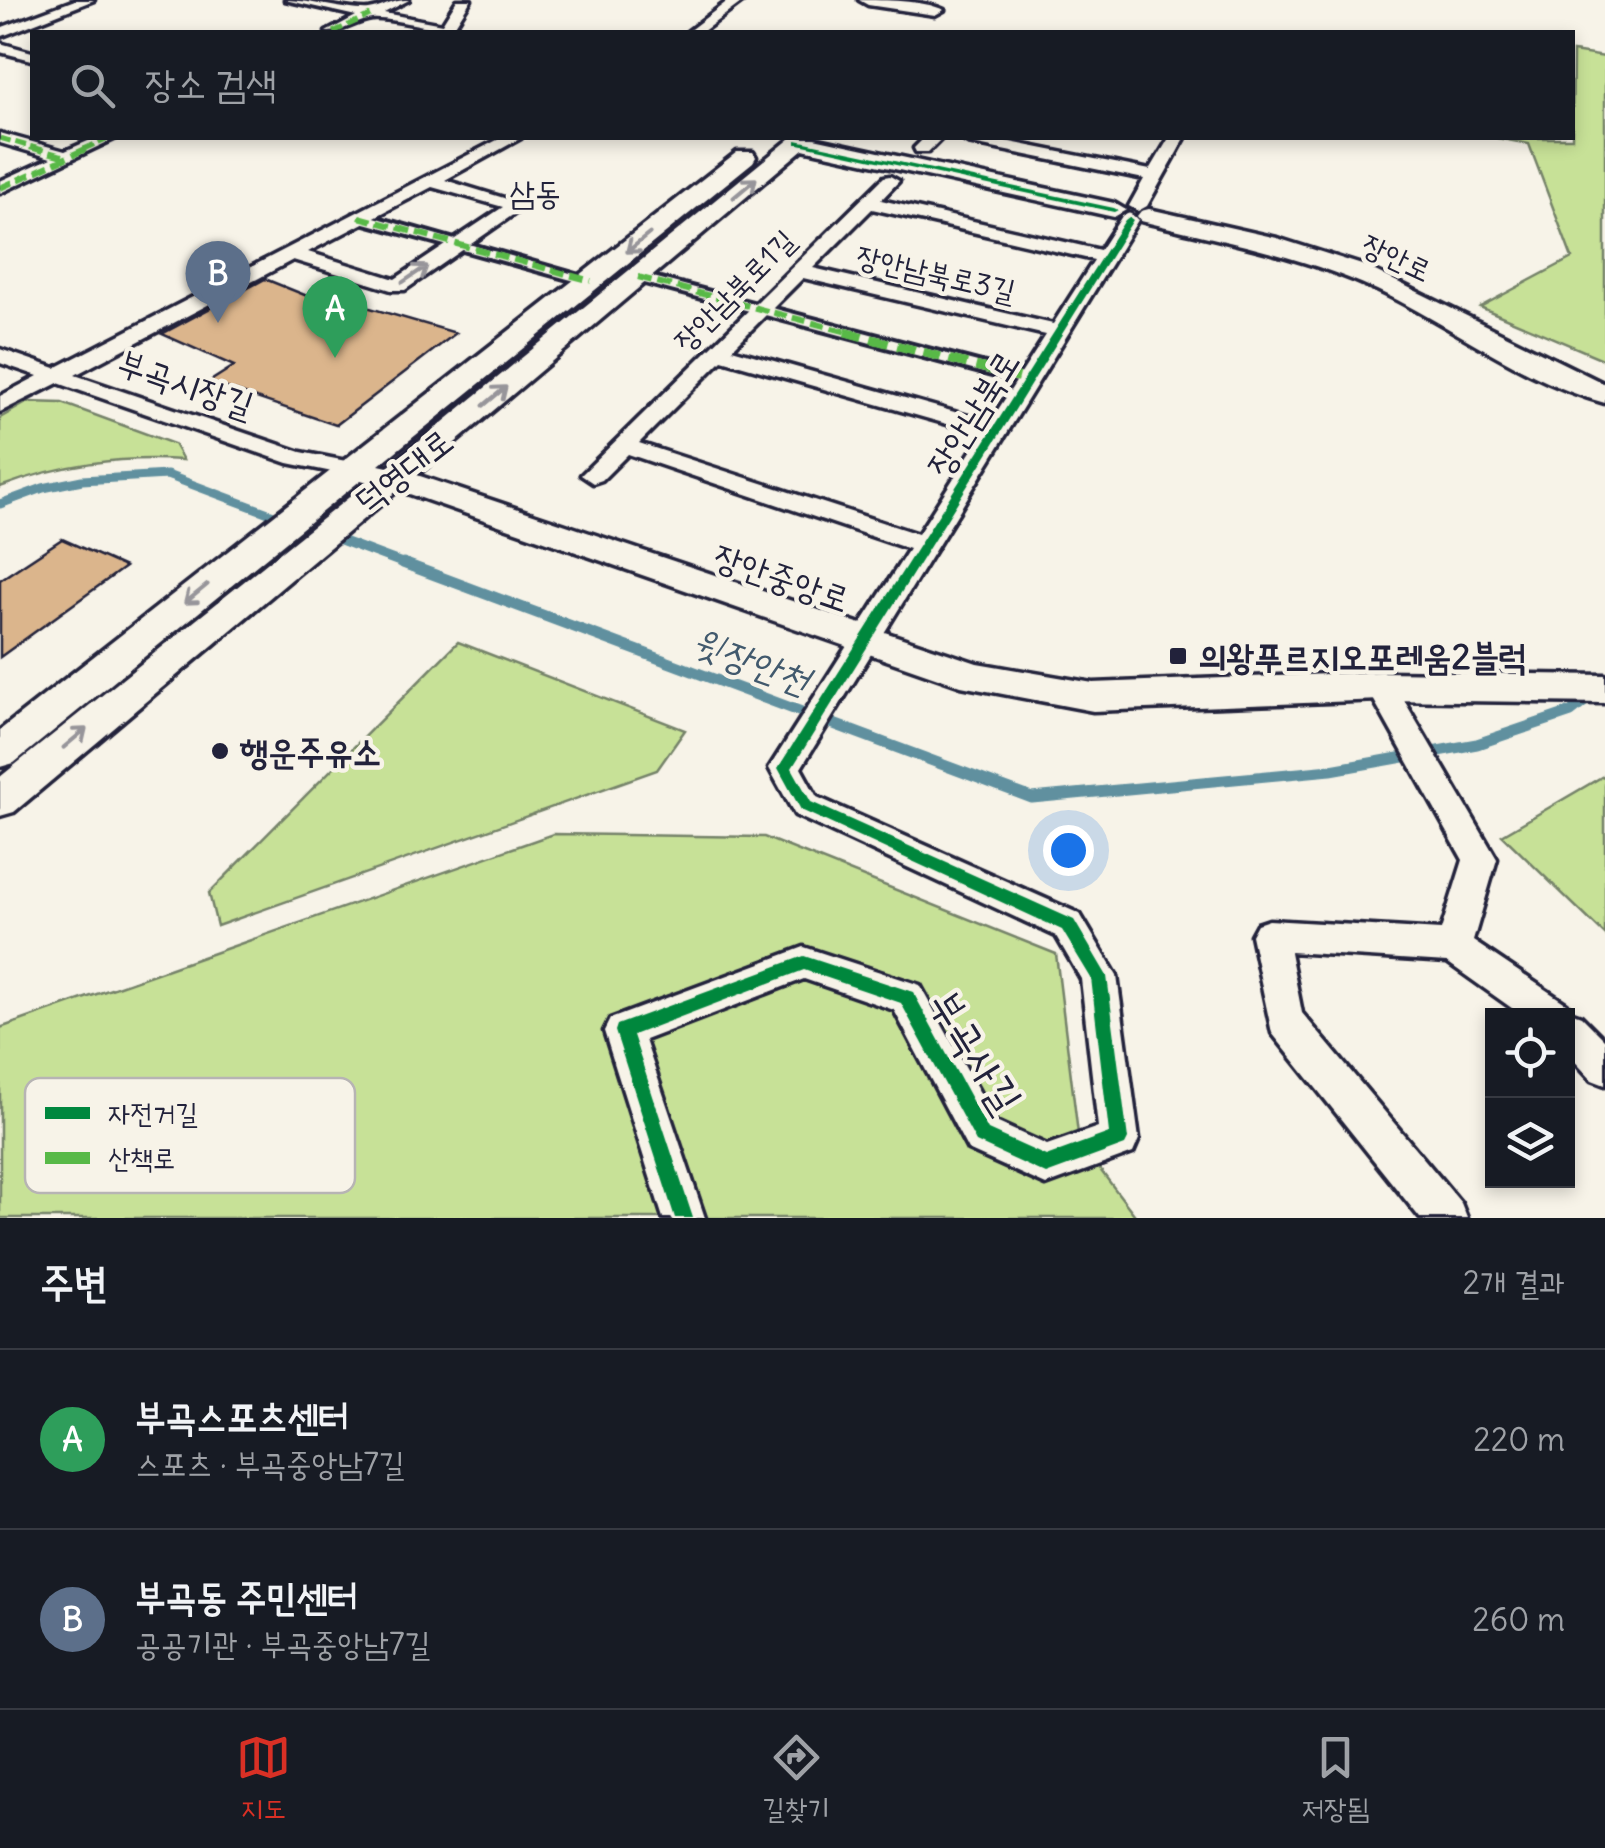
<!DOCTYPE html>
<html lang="ko">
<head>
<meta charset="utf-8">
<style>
	body { margin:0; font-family:Delius,"Poor Story",sans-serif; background:#20242c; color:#f1f3f6 }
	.controls { position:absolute; right:30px; bottom:30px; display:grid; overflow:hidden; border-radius:0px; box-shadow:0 5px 15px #0003 }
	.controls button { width:90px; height:90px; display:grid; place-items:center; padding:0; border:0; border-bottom:2px solid #363941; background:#171b24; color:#f1f3f6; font:50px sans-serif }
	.you { position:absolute; left:1068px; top:850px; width:35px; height:35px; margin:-25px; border:8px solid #fff; border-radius:50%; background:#1a73e8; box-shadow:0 0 0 15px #1a73e833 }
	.badge { display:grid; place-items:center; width:65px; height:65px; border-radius:50%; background:#d93025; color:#fff; font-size:32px; font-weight:700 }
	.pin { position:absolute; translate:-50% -82px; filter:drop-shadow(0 2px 5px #0008) }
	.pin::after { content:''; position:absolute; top:52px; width:35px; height:30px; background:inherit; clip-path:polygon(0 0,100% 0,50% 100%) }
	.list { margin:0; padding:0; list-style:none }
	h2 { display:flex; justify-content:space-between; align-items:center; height:130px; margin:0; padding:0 40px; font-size:42px }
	h2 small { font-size:32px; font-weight:400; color:#9ea1a6 }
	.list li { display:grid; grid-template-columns:65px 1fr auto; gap:30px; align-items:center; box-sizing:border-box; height:180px; padding:0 40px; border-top:2px solid #363941 }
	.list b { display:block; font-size:38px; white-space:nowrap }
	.list p { margin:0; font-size:32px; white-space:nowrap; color:#9ea1a6 }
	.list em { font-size:32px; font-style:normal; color:#9ea1a6 }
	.icon { flex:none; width:55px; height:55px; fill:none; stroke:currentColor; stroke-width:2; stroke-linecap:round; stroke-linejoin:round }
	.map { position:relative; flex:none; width:1605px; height:1218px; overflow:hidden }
	.search { position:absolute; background:#171b24; box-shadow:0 5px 15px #0003; left:30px; right:30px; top:30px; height:110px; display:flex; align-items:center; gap:25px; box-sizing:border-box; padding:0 35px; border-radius:0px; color:#9ea1a6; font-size:38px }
	.sheet { height:490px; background:#171b24 }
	nav { display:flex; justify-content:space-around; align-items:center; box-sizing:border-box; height:140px; border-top:2px solid #363941; background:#171b24; font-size:28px; color:#9ea1a6 }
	nav a { display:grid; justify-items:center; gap:5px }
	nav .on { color:#d93025 }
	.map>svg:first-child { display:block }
	.green { fill:#c7e197; stroke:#748269; stroke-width:2.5 }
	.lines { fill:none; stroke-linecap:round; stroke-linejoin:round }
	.stream-far1 { stroke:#60909f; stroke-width:9 }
	.stream { stroke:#60909f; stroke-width:11 }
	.building { fill:#dbb58c; stroke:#22223b; stroke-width:2.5 }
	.pedestrian-casing { stroke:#22223b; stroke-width:8 }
	.minor-casing { stroke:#22223b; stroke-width:7 }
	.tertiary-casing { stroke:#22223b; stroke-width:7 }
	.pedestrian { fill:#f7f3e8; fill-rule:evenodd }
	.minor { fill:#f7f3e8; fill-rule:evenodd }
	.tertiary { fill:#f7f3e8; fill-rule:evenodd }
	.quiet-far2 { stroke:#58b947; stroke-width:5; stroke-dasharray:11 5; stroke-linecap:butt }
	.quiet-far1 { stroke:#58b947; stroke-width:6; stroke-dasharray:14 6; stroke-linecap:butt }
	.quiet { stroke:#58b947; stroke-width:9; stroke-dasharray:18 9; stroke-linecap:butt }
	.cycleway-casing { stroke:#f7f3e8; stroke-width:7 }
	.cycleway { fill:#00873e; fill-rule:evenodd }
	.oneway { stroke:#97959a }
	.poi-dot { fill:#22223b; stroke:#f7f3e8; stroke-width:4 }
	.labels { text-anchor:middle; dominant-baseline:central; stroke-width:9; stroke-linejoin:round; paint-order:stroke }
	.far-street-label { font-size:30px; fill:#22223b; stroke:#f7f3e8 }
	.far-quarter-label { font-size:32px; fill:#22223b; stroke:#f7f3e8 }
	.street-label { font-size:35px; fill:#22223b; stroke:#f7f3e8 }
	.poi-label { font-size:35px; font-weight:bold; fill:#22223b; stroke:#f7f3e8; text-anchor:start }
	.water-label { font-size:38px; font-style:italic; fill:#41596d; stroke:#f7f3e8 }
	.near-street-label { font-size:42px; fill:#22223b; stroke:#f7f3e8 }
	.key { fill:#f7f3e8; stroke:#b7b4b4; stroke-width:2.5 }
	.key-label { font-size:28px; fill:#22223b }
</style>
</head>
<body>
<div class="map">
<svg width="1605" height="1218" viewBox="0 0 1605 1218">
	<rect width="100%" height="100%" fill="#f7f3e8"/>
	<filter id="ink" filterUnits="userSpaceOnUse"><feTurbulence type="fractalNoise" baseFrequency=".01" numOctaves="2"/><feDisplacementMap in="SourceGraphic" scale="20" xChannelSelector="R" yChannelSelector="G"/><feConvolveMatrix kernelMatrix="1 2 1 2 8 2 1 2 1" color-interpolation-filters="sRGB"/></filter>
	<g filter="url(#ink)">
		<!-- green -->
		<path class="green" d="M1573,52L1605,57V360L1480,307L1572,258L1529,144L1497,138H1572Z
			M28,402L62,403L174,444L183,460C118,456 61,464 0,487V418Z
			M458,642L685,730L657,770L217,926L209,893Z
			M1605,775V935L1502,835Z
			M553,834L764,837L1056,954L1079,1142L1137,1218H0V1028Z"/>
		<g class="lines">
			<!-- stream-far1 -->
			<path class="stream-far1" d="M0,504L43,488L82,480L167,475L410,566"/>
			<!-- stream -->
			<path class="stream" d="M403,563L1032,798L1331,770L1477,744L1571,712L1605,685"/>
		</g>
		<!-- building -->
		<path class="building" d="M265,279L327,304L336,298L456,333L336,425L209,382L234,366L162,334Z
			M62,539L125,567L0,657V580Z"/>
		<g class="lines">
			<!-- pedestrian casing -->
			<g class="pedestrian-casing">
				<path id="pedestrian" d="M354,214H364L598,281L586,284L354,220Z
					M638,273L1035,377L1037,380L1029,385L633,280V274Z"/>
			</g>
			<!-- minor casing -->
			<g class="minor-casing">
				<path id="minor" d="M75,0H94L0,37V28Z
					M285,0C308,0 354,12 369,10C384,8 390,0 409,0L384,13L442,24L457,0H471L454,27L467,32C440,32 390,17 372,19C355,21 345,32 326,32L356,16Z
					M729,0H745L702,32H687Z
					M0,43L32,52V60L0,52Z
					M0,133L65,151L95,138H116L0,193V181L51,158L0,143Z
					M501,138H521L445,180L527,205L405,290H391L293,260L75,375L301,452L361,464L364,469L361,474L352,476L288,463L58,383L0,412V396L38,376L0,363V349L55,368ZM432,187L503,207L395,279L308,252Z
					M924,138H942L928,152H916L914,148Z
					M960,138H990L1150,170L1169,138H1185L1147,206L1138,211L1129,206L1144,179L968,143Z
					M890,176L899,181L881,200L1100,250L1122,216L1129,214L1138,220L801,768L817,797L1080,914L1117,976L1139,1139L1133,1153L1046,1185L968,1150L894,1010L804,979L645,1040L705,1218H663L604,1031L610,1019L804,947L920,985L996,1122L1047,1145L1098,1127L1081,979L1056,936L795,815L769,768L909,549L628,454L602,480L593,483L581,475L884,177ZM872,209L1094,260L1053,324L813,268ZM803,278L1046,335L990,422L732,349ZM722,360L982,434L918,534L639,443Z
					M1381,675L1391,678L1497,859L1473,941L1567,1004L1570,1012L1581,1016L1605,1040V1085L1592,1080L1568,1054V1016H1523L1447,962L1290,952L1302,1013L1461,1203L1467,1218H1420L1272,1033L1251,935L1257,924L1269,920L1441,930L1463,860L1366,686L1371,678Z"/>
			</g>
			<!-- tertiary casing -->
			<g class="tertiary-casing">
				<path id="tertiary" d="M859,0C885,0 923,0 944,10L935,15L868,5Z
					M791,138H814L1114,203L1126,210L1114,217L803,149L417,475L977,663L1093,683L1381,672L1605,675V703L1381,700L1093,711L961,686L398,490L14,812L0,816V777L368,482L361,480L14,763L0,767V730L737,152H753L756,157L753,162L379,465L388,467Z
					M1149,209L1277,238L1365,266L1605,384V403C1524,382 1452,325 1377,290C1301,255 1221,241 1141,221L1137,216L1141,211Z"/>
			</g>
			<!-- pedestrian -->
			<use href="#pedestrian" class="pedestrian"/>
			<!-- minor -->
			<use href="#minor" class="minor"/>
			<!-- tertiary -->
			<use href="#tertiary" class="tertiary"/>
			<!-- quiet-far2 -->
			<path class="quiet-far2" d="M333,32L370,15
				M0,138L38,149
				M84,149L108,138"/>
			<!-- quiet-far1 -->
			<path class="quiet-far1" d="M30,147L66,157
				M0,188L90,147
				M359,217L591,281
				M638,277L855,334"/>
			<!-- quiet -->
			<path class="quiet" d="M845,332L1029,380"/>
			<!-- cycleway casing -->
			<g class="cycleway-casing">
				<path id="cycleway" d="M796,140L1114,208L1118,210L1114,212L799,144H796Z
					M1129,217L1133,220L792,768L811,802L1074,920L1107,976L1128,1139L1125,1145L1046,1174L976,1142L901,1003L804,970L633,1035L693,1218H675L615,1031L617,1025L804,956L913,992L988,1130L1046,1156L1109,1133L1091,978L1062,930L801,810L778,768L1125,220Z"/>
			</g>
			<!-- cycleway -->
			<use href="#cycleway" class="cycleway"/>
		</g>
		<!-- one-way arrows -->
		<defs><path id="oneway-shaft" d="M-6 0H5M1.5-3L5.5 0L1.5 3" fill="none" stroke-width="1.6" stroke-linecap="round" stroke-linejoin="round" transform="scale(2.5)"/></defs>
		<g class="oneway">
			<use href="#oneway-shaft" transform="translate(745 188) rotate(-40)"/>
			<use href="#oneway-shaft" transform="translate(638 243) rotate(141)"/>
			<use href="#oneway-shaft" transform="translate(415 274) rotate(-34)"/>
			<use href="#oneway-shaft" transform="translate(495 396) rotate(-40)"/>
			<use href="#oneway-shaft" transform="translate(196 594) rotate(141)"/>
			<use href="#oneway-shaft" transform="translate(75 738) rotate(-40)"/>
		</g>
	</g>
	<!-- markers -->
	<g class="poi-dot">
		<rect x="1168" y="646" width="20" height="20" rx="5"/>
		<circle cx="220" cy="751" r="10"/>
	</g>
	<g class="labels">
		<!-- far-street labels -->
		<g class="far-street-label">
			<text transform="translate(1397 257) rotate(25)">장안로</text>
			<text transform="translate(936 273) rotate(13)">장안남북로3길</text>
			<text transform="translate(734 290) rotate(-45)">장안남북로1길</text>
		</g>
		<!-- far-quarter labels -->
		<g class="far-quarter-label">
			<text x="535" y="192">삼동</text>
		</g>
		<!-- street labels -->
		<g class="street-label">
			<text transform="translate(186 383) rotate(19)">부곡시장길</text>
			<text transform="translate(972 413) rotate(-58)">장안남북로</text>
			<text transform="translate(403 470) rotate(-38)">덕영대로</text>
			<text transform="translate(782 577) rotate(19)">장안중앙로</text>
		</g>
		<!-- poi labels -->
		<g class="poi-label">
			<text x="1198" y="656">의왕푸르지오포레움2블럭</text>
			<text x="240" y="751">행운주유소</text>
		</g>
		<!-- water labels -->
		<g class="water-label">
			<text transform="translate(751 661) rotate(20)">윗장안천</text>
		</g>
		<!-- near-street labels -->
		<g class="near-street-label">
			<text transform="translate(976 1051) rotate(58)">부곡사길</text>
		</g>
	</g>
	<!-- legend -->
	<rect x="25" y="1078" width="330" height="115" rx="15" class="key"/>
	<rect x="45" y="1107" width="45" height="12" fill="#00873e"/>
	<rect x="45" y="1152" width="45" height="12" fill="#58b947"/>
	<g class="key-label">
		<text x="108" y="1123">자전거길</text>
		<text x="108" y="1168">산책로</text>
	</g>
</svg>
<div class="controls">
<button><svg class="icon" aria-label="locate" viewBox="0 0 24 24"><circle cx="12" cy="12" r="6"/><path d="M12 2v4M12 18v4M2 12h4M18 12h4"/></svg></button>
<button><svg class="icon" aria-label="layers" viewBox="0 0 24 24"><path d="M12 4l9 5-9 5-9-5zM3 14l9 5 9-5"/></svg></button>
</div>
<div class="you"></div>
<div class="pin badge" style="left:335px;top:358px;background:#2e9e5b">A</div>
<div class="pin badge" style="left:218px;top:323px;background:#5c6f8a">B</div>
<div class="search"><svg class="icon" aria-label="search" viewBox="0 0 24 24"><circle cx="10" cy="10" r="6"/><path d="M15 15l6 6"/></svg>장소 검색</div>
</div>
<section class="sheet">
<h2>주변<small>2개 결과</small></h2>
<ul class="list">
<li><span class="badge" style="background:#2e9e5b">A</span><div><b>부곡스포츠센터</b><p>스포츠 · 부곡중앙남7길</p></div><em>220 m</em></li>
<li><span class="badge" style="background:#5c6f8a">B</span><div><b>부곡동 주민센터</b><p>공공기관 · 부곡중앙남7길</p></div><em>260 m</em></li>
</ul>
</section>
<nav>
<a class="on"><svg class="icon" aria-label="map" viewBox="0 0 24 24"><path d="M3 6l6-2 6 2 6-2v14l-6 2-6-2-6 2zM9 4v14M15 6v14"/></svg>지도</a>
<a><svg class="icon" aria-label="directions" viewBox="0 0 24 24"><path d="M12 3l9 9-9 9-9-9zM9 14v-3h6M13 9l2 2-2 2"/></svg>길찾기</a>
<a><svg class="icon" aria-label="saved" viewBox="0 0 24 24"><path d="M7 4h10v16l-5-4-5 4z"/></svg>저장됨</a>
</nav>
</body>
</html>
